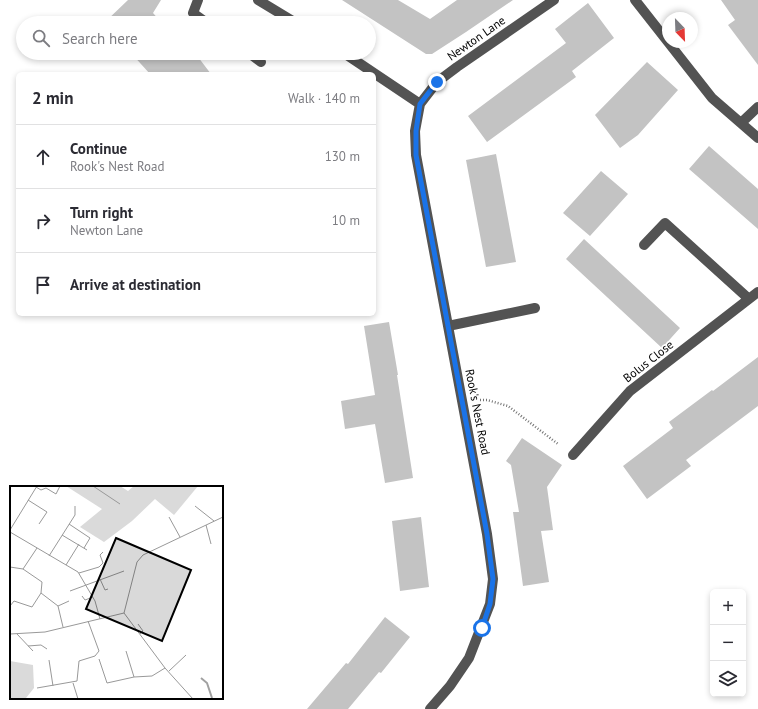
<!DOCTYPE html>
<html lang="en">
<head>
<meta charset="utf-8">
<style>
	body { margin:0; font-family:"PT Sans",sans-serif; background:#f2f2f3; color:#2b2b33 }
	.controls { position:absolute; right:12px; bottom:12px; display:grid; overflow:hidden; border-radius:6px; box-shadow:0 2px 6px #0003 }
	.controls button { width:36px; height:36px; display:grid; place-items:center; padding:0; border:0; border-bottom:1px solid #e1e1e2; background:#fff; color:#2b2b33; font:20px sans-serif }
	.compass { position:absolute; left:662px; top:12px; width:36px; height:36px; border-radius:50%; background:#fff; box-shadow:0 2px 6px #0003; rotate:157deg }
	.stop { position:absolute; width:12px; height:12px; margin:-9px; border:3px solid #1a73e8; border-radius:50%; background:#fff }
	.stop.end { background:#1a73e8; border-color:#fff; box-shadow:0 1px 4px #0008 }
	.list { margin:0; padding:0; list-style:none }
	h2 { display:flex; justify-content:space-between; align-items:center; height:52px; margin:0; padding:0 16px; font-size:17px }
	h2 small { font-size:13px; font-weight:400; color:#7c7c81 }
	.list li { display:grid; grid-template-columns:26px 1fr auto; gap:12px; align-items:center; box-sizing:border-box; height:64px; padding:0 16px; border-top:1px solid #e1e1e2 }
	.list b { display:block; font-size:15px; white-space:nowrap }
	.list p { margin:0; font-size:13px; white-space:nowrap; color:#7c7c81 }
	.list em { font-size:13px; font-style:normal; color:#7c7c81 }
	.icon { flex:none; width:22px; height:22px; fill:none; stroke:currentColor; stroke-width:2; stroke-linecap:round; stroke-linejoin:round }
	.map { position:relative; flex:none; width:758px; height:709px; overflow:hidden }
	.search { position:absolute; background:#fff; box-shadow:0 2px 6px #0003; left:16px; top:16px; width:360px; height:44px; display:flex; align-items:center; gap:10px; box-sizing:border-box; padding:0 14px; border-radius:22px; color:#7c7c81; font-size:15px }
	.panel { position:absolute; background:#fff; box-shadow:0 2px 6px #0003; left:16px; top:72px; width:360px; height:244px; border-radius:6px }
	.map>svg:first-child { display:block }
	.building { fill:#c3c3c3 }
	.lines { fill:none; stroke-linecap:round; stroke-linejoin:round }
	.path { stroke:#757575; stroke-width:2.5; stroke-dasharray:1 2; stroke-linecap:butt }
	.minor { stroke:#535353; stroke-width:10 }
	.route { stroke:#1a73e8; stroke-width:5 }
	.labels { text-anchor:middle; dominant-baseline:central; stroke-width:3.5; stroke-linejoin:round; paint-order:stroke }
	.street-label { font-size:12px; fill:#000; stroke:#fff }
	.inset-river { fill:none; stroke:#a1a1a1; stroke-width:2 }
	.inset-road { fill:none; stroke:#999; stroke-width:1 }
	.view { fill:#000; fill-opacity:0.15; stroke:#000; stroke-width:2 }
	.inset-edge { fill:none; stroke:#000; stroke-width:2 }
</style>
</head>
<body>
<div class="map">
<svg width="758" height="709" viewBox="0 0 758 709">
	<rect width="100%" height="100%" fill="#fff"/>
	<!-- building -->
	<path class="building" d="M128,0H161L153,13L162,23H104Z
		M342,0H398L430,19L457,0H513L466,32L432,54H426Z
		M721,0H758V65L728,25L735,20Z
		M588,3L614,38L572,71L576,77L487,142L468,116L566,43L555,29Z
		M131,53H195L211,74H150Z
		M647,62L678,90L638,135L620,148L595,115Z
		M709,146L758,189V229L689,169Z
		M496,154L516,262L486,267L466,160Z
		M601,171L628,194L590,236L563,213Z
		M584,239L680,328L662,348L566,259Z
		M389,322L398,375H397L413,478L385,483L375,424L345,429L341,401L375,395L364,326Z
		M758,357V406L686,460L691,466L647,499L623,466L673,428L669,422L712,390L713,391Z
		M522,438L562,465L547,487L553,530L541,531L549,582L523,586L513,512H519L511,465L506,461Z
		M421,517L429,587L400,591L392,521Z
		M385,617L410,637L381,673L379,672L348,709H307L346,663L348,664Z"/>
	<g class="lines">
		<!-- path -->
		<path class="path" d="M480,400H487L508,406L558,444"/>
		<!-- minor -->
		<path class="minor" d="M198,0L193,13L207,23
			M258,0L296,23
			M635,0L668,42
			M668,42L712,98L758,138
			M249,53L261,62
			M344,53L420,104
			M741,123L758,107
			M644,245L665,223L749,299
			M448,326L535,308
			M573,455L630,391L758,292
			M430,709L450,686L469,658L490,604L493,579L487,534L416,155L415,131L420,104L437,82L457,67L554,0"/>
	</g>
	<g class="lines">
		<!-- route -->
		<path class="route" d="M437,82L420,104L416,131V155L487,534L493,579L490,604L482,628"/>
	</g>
	<g class="labels">
		<!-- street labels -->
		<g class="street-label">
			<text transform="translate(476 38) rotate(-35)">Newton Lane</text>
			<text transform="translate(648 361) rotate(-38)">Bolus Close</text>
			<text transform="translate(478 412) rotate(79)">Rook's Nest Road</text>
		</g>
	</g>
	<!-- overview -->
	<g transform="translate(10 486)">
		<rect width="213" height="213" fill="#fff"/>
		<path d="M56,0H110L118,5L124,0H188L164,29L145,13L122,35L94,56L70,41L92,23ZM0,175L23,179L24,202L16,212L0,213Z" fill="#dadada"/>
		<path class="inset-river" d="M191,192L197,197L202,212"/>
		<path class="inset-road" d="M83,0L110,18M26,1L31,4L36,2L46,8L50,0M18,14L37,26L29,38M185,20L204,35M159,31L170,51M59,38L80,52L74,62M196,39L201,58M0,44L27,0M0,46L68,86L85,115L90,133M52,49L77,64M39,70L65,29V20M56,79L69,58M0,81L13,83L32,96L31,107L48,120L59,115M13,83L27,62M69,87L89,81L93,77L90,69L93,66M90,93L95,104L98,103M60,105L114,85M72,110L75,114L83,111M0,120L4,115L22,121L31,107M48,120L53,141M114,127L127,76L133,69L213,31M114,127L155,182L183,213M128,138L133,145L130,148M0,148L35,146L114,127M7,148L23,165M18,160L31,159L37,163M116,165L124,191M89,173L97,197L124,191L142,190L155,182M39,174L43,200M159,185L176,169M63,197L68,213M27,202L67,195L69,175L85,170L89,165L78,135"/>
		<path class="view" d="M106,52L181,84L152,155L76,123Z"/>
		<rect width="213" height="213" class="inset-edge"/>
	</g>
</svg>
<div class="controls">
<button>+</button>
<button>−</button>
<button><svg class="icon" aria-label="layers" viewBox="0 0 24 24"><path d="M12 4l9 5-9 5-9-5zM3 14l9 5 9-5"/></svg></button>
</div>
<svg class="compass" viewBox="-18 -18 36 36"><path d="M0-13l5 13h-10z" fill="#e53935"/><path d="M0 13l5-13h-10z" fill="#7c7c81"/></svg>
<div class="stop" style="left:482px;top:628px"></div>
<div class="stop end" style="left:437px;top:82px"></div>
<div class="search"><svg class="icon" aria-label="search" viewBox="0 0 24 24"><circle cx="10" cy="10" r="6"/><path d="M15 15l6 6"/></svg>Search here</div>
<section class="panel">
<h2>2 min<small>Walk · 140 m</small></h2>
<ul class="list">
<li><svg class="icon" aria-label="ahead" viewBox="0 0 24 24"><path d="M12 20V5M6 11l6-6 6 6"/></svg><div><b>Continue</b><p>Rook's Nest Road</p></div><em>130 m</em></li>
<li><svg class="icon" aria-label="right" viewBox="0 0 24 24"><path d="M7 20v-9h11M14 6l5 5-5 5"/></svg><div><b>Turn right</b><p>Newton Lane</p></div><em>10 m</em></li>
<li><svg class="icon" aria-label="arrive" viewBox="0 0 24 24"><path d="M6 21V4h12l-3 4 3 4H6"/></svg><div><b>Arrive at destination</b></div></li>
</ul>
</section>
</div>
</body>
</html>
